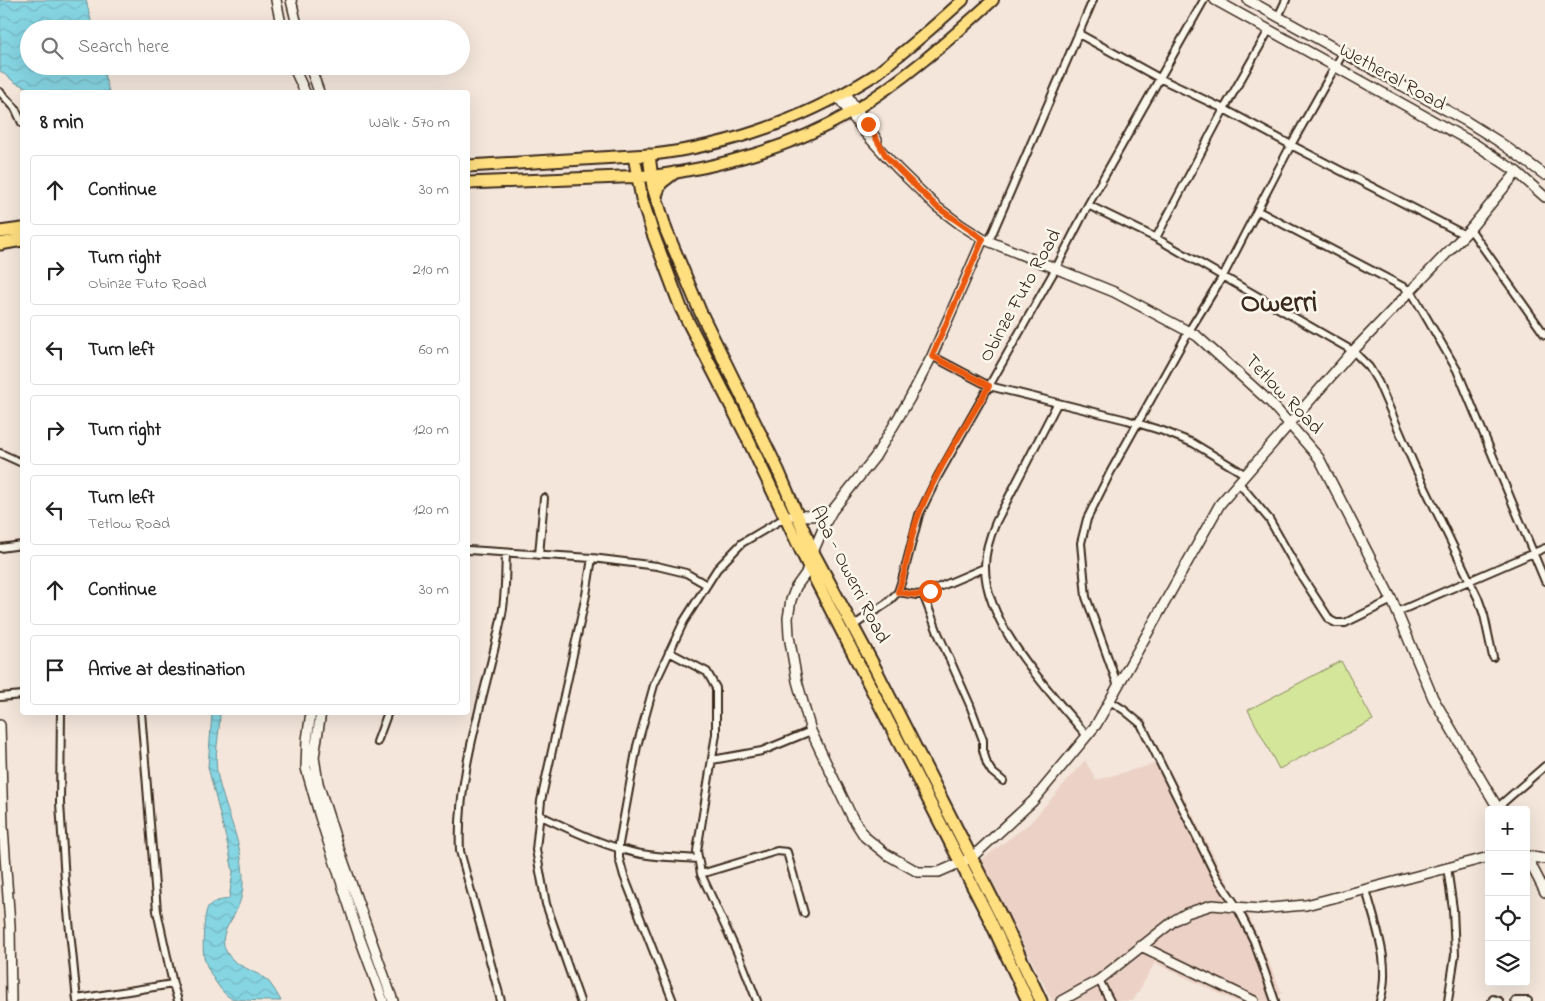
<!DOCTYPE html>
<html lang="en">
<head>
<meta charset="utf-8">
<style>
	body { margin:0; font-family:"Indie Flower",sans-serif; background:#f2f2f2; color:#222 }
	.controls { position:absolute; right:15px; bottom:15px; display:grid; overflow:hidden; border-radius:5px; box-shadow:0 5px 20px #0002 }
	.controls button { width:45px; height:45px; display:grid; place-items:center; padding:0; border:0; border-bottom:1px solid #e0e0e0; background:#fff; color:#222; font:25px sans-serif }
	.stop { position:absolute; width:15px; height:15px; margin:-11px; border:4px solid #ea580c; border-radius:50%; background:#fff }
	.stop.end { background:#ea580c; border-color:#fff; box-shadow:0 1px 5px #0008 }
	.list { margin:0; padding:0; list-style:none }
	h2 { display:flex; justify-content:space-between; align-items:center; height:65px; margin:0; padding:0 20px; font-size:21px }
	h2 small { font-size:16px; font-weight:400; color:#767676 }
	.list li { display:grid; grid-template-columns:32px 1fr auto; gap:15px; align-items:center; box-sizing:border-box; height:70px; margin:0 10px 10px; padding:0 10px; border:1px solid #e0e0e0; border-radius:5px }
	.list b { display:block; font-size:19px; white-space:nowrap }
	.list p { margin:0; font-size:16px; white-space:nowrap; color:#767676 }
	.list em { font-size:16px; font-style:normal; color:#767676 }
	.icon { flex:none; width:28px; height:28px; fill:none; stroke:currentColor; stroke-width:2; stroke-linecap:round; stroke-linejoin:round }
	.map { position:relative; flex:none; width:1545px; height:1001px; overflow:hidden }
	.search { position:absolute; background:#fff; box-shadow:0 5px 20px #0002; left:20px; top:20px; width:450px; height:55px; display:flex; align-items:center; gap:12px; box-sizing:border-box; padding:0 18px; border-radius:28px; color:#767676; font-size:19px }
	.panel { position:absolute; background:#fff; box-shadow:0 5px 20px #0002; left:20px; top:90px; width:450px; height:625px; border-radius:5px }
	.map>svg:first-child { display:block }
	.built { fill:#ecd2c6 }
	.garden { fill:#d3e69a; stroke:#87885c }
	.water { fill:url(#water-waves); stroke:#689194 }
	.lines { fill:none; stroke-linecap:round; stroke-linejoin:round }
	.street-casing { stroke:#3b2a1e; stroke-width:10 }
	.secondary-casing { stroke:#3b2a1e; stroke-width:12 }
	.primary-casing { stroke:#3b2a1e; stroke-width:14 }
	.highway-casing { stroke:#3b2a1e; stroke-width:15 }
	.street { stroke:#fbf7ec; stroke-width:6 }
	.secondary { stroke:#fbf7ec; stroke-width:9 }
	.primary { stroke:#ffdf80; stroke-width:10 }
	.highway { stroke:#ffdf80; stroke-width:11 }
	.route { stroke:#ea580c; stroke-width:6 }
	.labels { text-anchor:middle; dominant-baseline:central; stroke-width:5; stroke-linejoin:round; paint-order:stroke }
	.street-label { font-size:20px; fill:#3b2a1e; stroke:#fbf7ec }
	.town-label { font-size:30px; font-weight:bold; fill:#3b2a1e; stroke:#fbf7ec }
</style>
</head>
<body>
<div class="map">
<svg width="1545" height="1001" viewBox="0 0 1545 1001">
	<defs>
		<pattern id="water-waves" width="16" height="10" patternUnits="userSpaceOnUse" patternTransform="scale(1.25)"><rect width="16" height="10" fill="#86d5e3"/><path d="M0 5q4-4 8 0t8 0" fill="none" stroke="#75b7c2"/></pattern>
	</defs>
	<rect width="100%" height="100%" fill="#f4e6db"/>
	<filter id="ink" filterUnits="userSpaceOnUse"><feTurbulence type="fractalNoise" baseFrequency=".02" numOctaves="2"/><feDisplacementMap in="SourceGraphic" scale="10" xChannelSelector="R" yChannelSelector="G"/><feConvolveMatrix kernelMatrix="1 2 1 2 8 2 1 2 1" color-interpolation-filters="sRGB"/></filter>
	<g filter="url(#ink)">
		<!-- built -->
		<path class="built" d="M1085,760L1096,780L1165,761L1231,889L1249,916L1282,993L1273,1001H1235L1155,963L1133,1001H1052L981,860L1030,823Z"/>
		<!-- garden -->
		<path class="garden" d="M1341,661L1373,720L1279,769L1248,710Z"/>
		<!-- water -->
		<path class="water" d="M0,0H86L93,29H29V66H102L109,92H35L33,90L16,83L0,71Z
			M212,713H220C220,734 213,755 218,777C226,814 244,844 243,884C243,893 240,904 235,913C228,927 219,935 226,951C233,967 257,970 269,982C273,987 278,995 281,1001C266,1001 246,1001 231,998C221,994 206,968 204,957C202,949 204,913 208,907C212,901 222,900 229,899L233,872L228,846L208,767Z"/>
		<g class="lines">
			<!-- street casing -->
			<g class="street-casing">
				<path id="street" d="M1278,17L1286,0
					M1079,34L1159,78L1224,109L1291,145L1465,235
					M0,92L15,108L22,123
					M1088,205L1156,238L1353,351L1369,367L1378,382L1415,467L1478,598L1484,615L1493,657
					M1258,211L1411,291L1457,370L1545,581
					M1470,229L1545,335
					M1156,238L1224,109L1269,30
					M989,241L1093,0
					M932,356L989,386L1127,420L1163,431L1193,443L1246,475
					M1057,404L996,522C990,536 985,551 985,566C984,624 1052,694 1087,736
					M0,453L22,463
					M1238,482L1269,519L1302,577L1330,620L1336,623H1345L1392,600
					M0,548L22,545
					M468,550L592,558L657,566L686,573L707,585
					M539,555L544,498
					M898,592L917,595L923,594L984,568
					M923,594L938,633L970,705L983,740V750L987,764L992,772L1003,781
					M1397,612L1545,548
					M853,626L887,603L898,592L902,580L919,515L938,476L1056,268L1088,205L1204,0
					M669,652L707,672L716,688V734L697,851L701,874L743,965L757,1001
					M1118,686L1086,597L1081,543L1087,519L1111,471L1189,331L1223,276L1291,145L1343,53
					M0,697L22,695
					M1110,701L1124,710L1141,724L1216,876L1237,907L1254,941L1275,1001
					M61,712L60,803L65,881L77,1001
					M377,742L388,712
					M712,760L762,751L811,731
					M1498,807L1545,766
					M539,815C565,827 590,840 618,848C643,857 671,857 698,859
					M1447,867L1453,909L1455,955L1448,1001
					M701,874L777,851L787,852L804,913
					M1366,889C1375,925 1392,964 1380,1001
					M1099,980L1110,1001
					M173,984L178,1001
					M77,999L173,984L157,911L141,712
					M501,1001L460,851C456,770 487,693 502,614C506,594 505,573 506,553
					M580,1001L546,904L536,850L541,801L586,595L592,558
					M673,1001L624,876L619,858V844L637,746L654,685L684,621L717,569L742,543L786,517
					M1492,1001L1493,999L1499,1001
					M1515,1001H1528"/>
			</g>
			<!-- secondary casing -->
			<g class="secondary-casing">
				<path id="secondary" d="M276,0L282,29
					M291,0L298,29
					M1215,0L1475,144L1517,172L1545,197
					M1248,0L1466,121L1498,141L1545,175
					M293,66L305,92
					M310,66L319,92
					M845,92L877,140
					M838,97L865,133L898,169L937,207L961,225L983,239L1114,292L1197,336L1271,403L1319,458L1392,600L1433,698L1499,810
					M983,239L932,356L910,398L875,457L832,511L826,522L813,552L806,573L796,587L791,600L788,618L789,636L797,681L811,731L852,817L865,837L886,854L918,872H939L971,858L1033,801L1096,725L1220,504L1352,352L1470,229L1517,172
					M793,515L810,516L822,515L832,511
					M311,712L307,740L306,768L320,817L359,936L383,1001
					M321,712L314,757L318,783L338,846L393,1001
					M0,725L3,827L10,925L11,1001
					M1526,855L1545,892
					M1526,856L1545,859
					M1141,946L1254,1001
					M1061,1001L1099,980L1175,920L1187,913L1212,905L1259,909L1306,905L1489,857"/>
			</g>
			<!-- primary casing -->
			<g class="primary-casing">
				<path id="primary" d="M649,155C728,146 805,119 873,76C881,71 889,63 897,57C920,39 942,19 963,0
					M652,176C718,168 792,147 850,113C903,81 948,41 993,0"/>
			</g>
			<!-- highway casing -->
			<g class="highway-casing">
				<path id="highway" d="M634,156L642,199L652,231L681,308L745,433L808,565L989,918L1028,1001
					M468,166L649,155L653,187L666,230L700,311L778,470L813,552L873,664L999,912L1041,1001
					M468,183L646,176
					M656,195L661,183L674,173
					M0,232L22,229
					M0,244L22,240"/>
			</g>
			<!-- street -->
			<use href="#street" class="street"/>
			<!-- secondary -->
			<use href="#secondary" class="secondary"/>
			<!-- primary -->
			<use href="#primary" class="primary"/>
			<!-- highway -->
			<use href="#highway" class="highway"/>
		</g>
	</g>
	<g class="lines" filter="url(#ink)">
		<!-- route -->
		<path class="route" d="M868,124L886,156L898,169L937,207L983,239L932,356L989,386C965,428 937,469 919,514C909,539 908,567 898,592L917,595L930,591"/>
	</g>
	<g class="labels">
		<!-- street labels -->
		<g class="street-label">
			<text transform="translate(1392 78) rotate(29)">Wetheral Road</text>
			<text transform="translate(1021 296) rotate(-61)">Obinze Futo Road</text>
			<text transform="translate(1283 395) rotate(46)">Tetlow Road</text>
			<text transform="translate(849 575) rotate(63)">Aba - Owerri Road</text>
		</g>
		<!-- town labels -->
		<g class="town-label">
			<text x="1279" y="304">Owerri</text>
		</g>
	</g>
</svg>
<div class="controls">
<button>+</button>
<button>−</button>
<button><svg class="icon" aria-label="locate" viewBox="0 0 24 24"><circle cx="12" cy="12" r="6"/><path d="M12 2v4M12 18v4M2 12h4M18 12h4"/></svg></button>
<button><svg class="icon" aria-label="layers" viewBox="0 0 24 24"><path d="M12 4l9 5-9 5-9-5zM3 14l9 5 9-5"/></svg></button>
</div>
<div class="stop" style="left:930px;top:591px"></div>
<div class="stop end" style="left:868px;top:124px"></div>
<div class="search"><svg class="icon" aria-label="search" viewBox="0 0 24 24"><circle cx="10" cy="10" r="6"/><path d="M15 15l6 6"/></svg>Search here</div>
<section class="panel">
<h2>8 min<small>Walk · 570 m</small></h2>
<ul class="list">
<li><svg class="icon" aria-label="ahead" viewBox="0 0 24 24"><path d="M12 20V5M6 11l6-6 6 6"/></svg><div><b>Continue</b></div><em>30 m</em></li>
<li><svg class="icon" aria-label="right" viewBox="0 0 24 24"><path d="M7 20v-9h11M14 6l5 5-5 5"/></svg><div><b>Turn right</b><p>Obinze Futo Road</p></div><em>210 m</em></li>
<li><svg class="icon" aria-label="left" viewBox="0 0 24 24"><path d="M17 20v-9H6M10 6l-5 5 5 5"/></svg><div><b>Turn left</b></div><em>60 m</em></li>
<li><svg class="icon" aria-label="right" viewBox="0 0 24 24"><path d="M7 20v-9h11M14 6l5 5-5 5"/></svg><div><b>Turn right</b></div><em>120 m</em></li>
<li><svg class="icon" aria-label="left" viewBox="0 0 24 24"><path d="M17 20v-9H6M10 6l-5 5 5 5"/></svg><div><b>Turn left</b><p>Tetlow Road</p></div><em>120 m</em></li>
<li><svg class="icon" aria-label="ahead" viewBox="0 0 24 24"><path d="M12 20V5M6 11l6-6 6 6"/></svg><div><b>Continue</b></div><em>30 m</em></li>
<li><svg class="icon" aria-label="arrive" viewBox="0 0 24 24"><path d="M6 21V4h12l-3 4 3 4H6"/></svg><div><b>Arrive at destination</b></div></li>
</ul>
</section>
</div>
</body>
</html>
